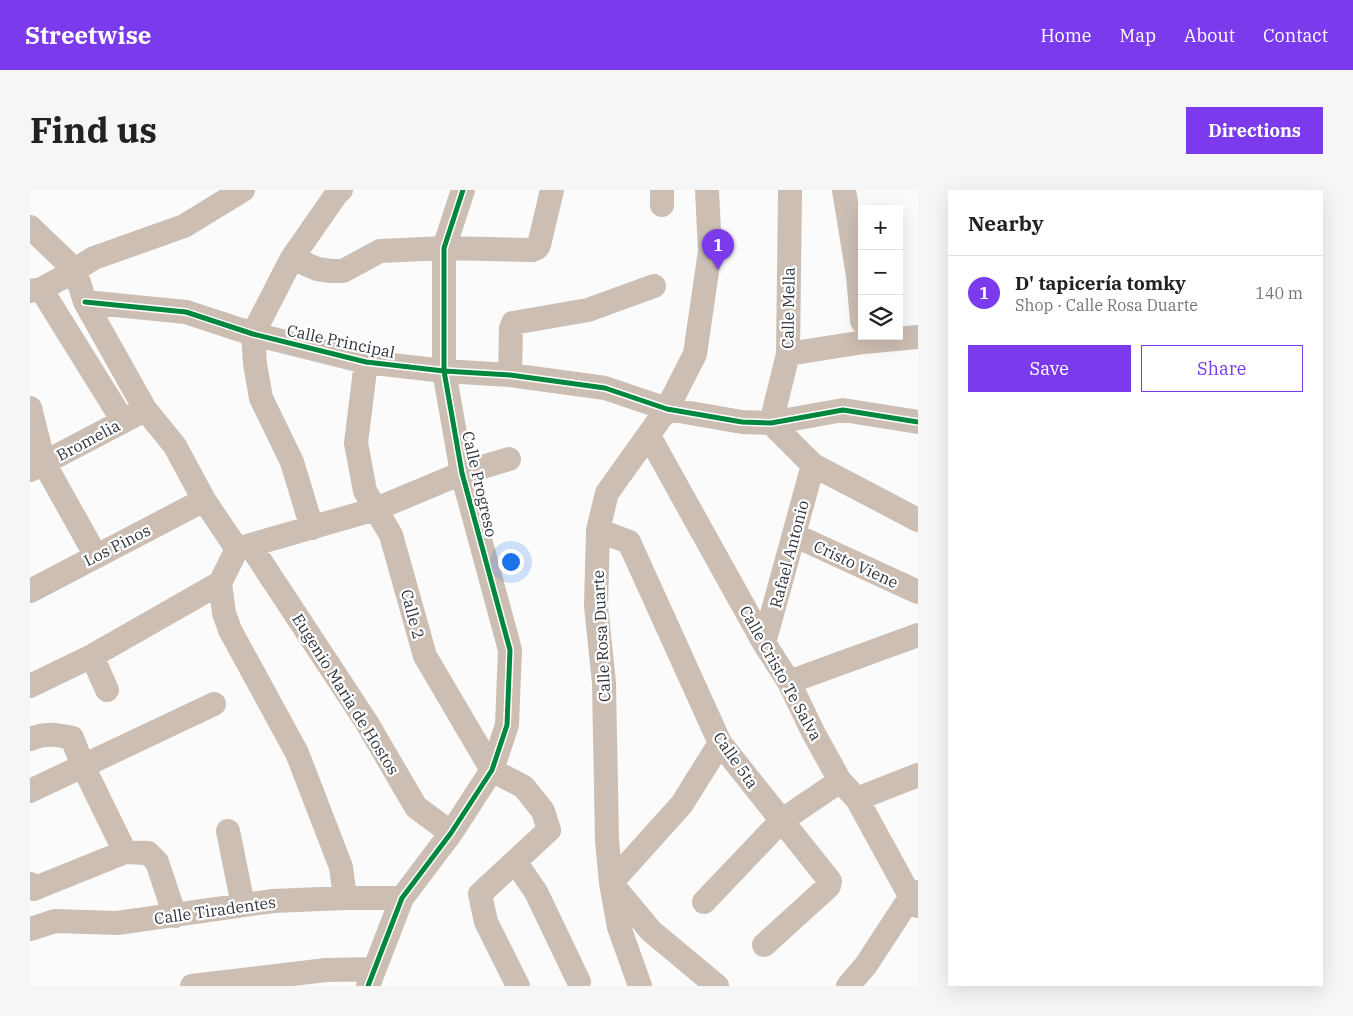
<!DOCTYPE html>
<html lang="en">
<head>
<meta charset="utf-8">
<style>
	body { margin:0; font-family:"IBM Plex Serif",serif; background:#f6f6f6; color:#222 }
	.controls { position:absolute; right:15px; top:15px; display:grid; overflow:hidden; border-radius:0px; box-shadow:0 5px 20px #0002 }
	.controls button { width:45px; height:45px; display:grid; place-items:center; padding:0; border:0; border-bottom:1px solid #e0e0e0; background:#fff; color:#222; font:25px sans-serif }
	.you { position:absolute; left:480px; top:371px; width:18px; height:18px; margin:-12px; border:4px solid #fff; border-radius:50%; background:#1a73e8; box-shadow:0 0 0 8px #1a73e833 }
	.badge { display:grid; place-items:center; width:32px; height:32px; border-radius:50%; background:#7c3aed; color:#fff; font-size:16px; font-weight:700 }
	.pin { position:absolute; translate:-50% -41px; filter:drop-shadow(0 1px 2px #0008) }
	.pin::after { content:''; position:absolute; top:26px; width:18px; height:15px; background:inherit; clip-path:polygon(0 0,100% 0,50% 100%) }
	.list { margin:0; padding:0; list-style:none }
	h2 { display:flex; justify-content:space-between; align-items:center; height:65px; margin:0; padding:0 20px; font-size:21px }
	h2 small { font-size:16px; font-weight:400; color:#767676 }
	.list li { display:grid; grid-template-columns:32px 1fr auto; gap:15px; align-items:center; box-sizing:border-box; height:75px; padding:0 20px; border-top:1px solid #e0e0e0 }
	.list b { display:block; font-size:19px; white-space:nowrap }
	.list p { margin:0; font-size:16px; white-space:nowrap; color:#767676 }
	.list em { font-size:16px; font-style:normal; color:#767676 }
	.actions { display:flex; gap:10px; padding:15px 20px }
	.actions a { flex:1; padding:11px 0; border:1px solid #7c3aed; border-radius:0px; text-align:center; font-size:18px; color:#7c3aed }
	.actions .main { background:#7c3aed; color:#fff }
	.icon { flex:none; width:28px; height:28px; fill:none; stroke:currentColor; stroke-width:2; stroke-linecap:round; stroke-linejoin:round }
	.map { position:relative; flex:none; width:888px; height:796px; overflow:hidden; border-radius:0px }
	header { display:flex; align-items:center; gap:30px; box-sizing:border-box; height:70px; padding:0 25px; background:#7c3aed; color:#fff }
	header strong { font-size:24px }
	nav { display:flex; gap:28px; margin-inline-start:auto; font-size:18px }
	.intro { display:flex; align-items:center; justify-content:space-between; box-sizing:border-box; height:120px; padding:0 30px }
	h1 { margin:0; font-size:35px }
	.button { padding:12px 22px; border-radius:0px; background:#7c3aed; color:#fff; font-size:18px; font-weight:700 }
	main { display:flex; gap:30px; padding:0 30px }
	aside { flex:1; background:#fff; border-radius:0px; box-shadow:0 5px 20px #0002 }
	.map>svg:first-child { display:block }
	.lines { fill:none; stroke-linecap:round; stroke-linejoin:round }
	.minor { stroke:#cdbeb3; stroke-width:24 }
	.cycleway-casing { stroke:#fff; stroke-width:8 }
	.cycleway { stroke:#00873e; stroke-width:5 }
	.labels { text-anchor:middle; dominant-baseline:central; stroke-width:4.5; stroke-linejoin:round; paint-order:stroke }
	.street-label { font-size:16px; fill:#2f343d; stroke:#fff }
</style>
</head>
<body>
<header>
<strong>Streetwise</strong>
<nav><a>Home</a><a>Map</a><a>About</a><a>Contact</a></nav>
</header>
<div class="intro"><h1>Find us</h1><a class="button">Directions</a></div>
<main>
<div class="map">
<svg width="888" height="796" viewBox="0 0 888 796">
	<rect width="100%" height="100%" fill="#fbfbfb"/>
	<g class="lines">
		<!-- minor -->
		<path class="minor" d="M632,0V15
			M814,0L828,86L832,131
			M0,37L45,80L55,112L115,219L145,256L174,310L207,359
			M262,68L287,79L301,81H313L350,61L414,58L502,60L507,58L509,55L522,0
			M11,99L93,231
			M0,101L11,99L30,89L64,68L154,36L213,0
			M55,112L156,122L223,144L336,172L414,181L480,185L575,198L637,219L712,232L741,233L813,220L888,232
			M758,164L834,152L888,147
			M336,172L326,253L335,301L361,345L395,466L462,580L494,597L513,621L519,640L450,704L456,732L488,796
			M480,185L481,138L483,133L558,120L624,96
			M0,218L14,273L66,366
			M741,233L758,164L760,0
			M741,233L783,275L888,330
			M619,246L734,453L759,492L783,542L810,591L827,609L879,704L888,716
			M0,280L107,224
			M282,338L262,272L231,208L225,174L223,144L262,68L308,2L311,0
			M568,340L599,352L690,553L800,691L799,696L734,755
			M764,345L888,402
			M220,355L337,533L386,617L421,643
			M190,393L194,423L200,440L267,563L311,677L315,708
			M0,401L174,310
			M734,453L783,275
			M62,466L77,500
			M759,492L888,445
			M0,496L62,466L190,393L207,359L346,319L432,283L479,269
			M0,549C15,543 26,544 42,548L53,576L95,662
			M0,601L184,514
			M827,609L888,585
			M198,641L213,715
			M486,673L506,702L549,792
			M0,694L3,699L95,662L118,663L127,672L145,726
			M674,712L751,631L810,591
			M0,739L25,731L87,733L243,711L315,708H372
			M162,796L296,780L344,779
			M338,796L372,708L421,643L462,580L477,535L480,460L432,283L414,181V58L433,0
			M610,796L589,737L581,693L577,650L574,493L566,416L568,340L577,303L637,219L665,164L680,61L677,0
			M687,796L621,741L581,693L652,614L690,553
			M818,796L836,775L881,706L888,702"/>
		<!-- cycleway casing -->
		<g class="cycleway-casing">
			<path id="cycleway" d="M55,112L156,122L223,144L336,172L414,181L480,185L575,198L637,219L712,232L741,233L813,220L888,232
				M338,796L372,708L421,643L462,580L477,535L480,460L432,283L414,181V58L433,0"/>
		</g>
		<!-- cycleway -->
		<use href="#cycleway" class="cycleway"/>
	</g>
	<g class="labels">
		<!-- street labels -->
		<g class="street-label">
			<text transform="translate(758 118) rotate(-89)">Calle Mella</text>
			<text transform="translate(311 151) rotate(12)">Calle Principal</text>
			<text transform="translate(58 250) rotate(-28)">Bromelia</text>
			<text transform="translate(450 294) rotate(77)">Calle Progreso</text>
			<text transform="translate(87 355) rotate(-27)">Los Pinos</text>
			<text transform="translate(759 364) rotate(-75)">Rafael Antonio</text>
			<text transform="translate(826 374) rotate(25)">Cristo Viene</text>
			<text transform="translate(383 424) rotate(75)">Calle 2</text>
			<text transform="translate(571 446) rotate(-93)">Calle Rosa Duarte</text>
			<text transform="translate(751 483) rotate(61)">Calle Cristo Te Salva</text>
			<text transform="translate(316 504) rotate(58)">Eugenio Maria de Hostos</text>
			<text transform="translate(706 570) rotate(55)">Calle 5ta</text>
			<text transform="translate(185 720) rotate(-8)">Calle Tiradentes</text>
		</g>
	</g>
</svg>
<div class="controls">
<button>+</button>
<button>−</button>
<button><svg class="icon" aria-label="layers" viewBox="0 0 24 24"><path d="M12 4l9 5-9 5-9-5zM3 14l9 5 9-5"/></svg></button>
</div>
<div class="you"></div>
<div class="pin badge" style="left:688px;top:80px">1</div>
</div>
<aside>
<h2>Nearby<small></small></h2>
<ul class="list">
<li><span class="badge">1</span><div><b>D' tapicería tomky</b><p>Shop · Calle Rosa Duarte</p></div><em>140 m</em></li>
</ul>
<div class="actions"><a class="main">Save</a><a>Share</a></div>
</aside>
</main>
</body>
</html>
